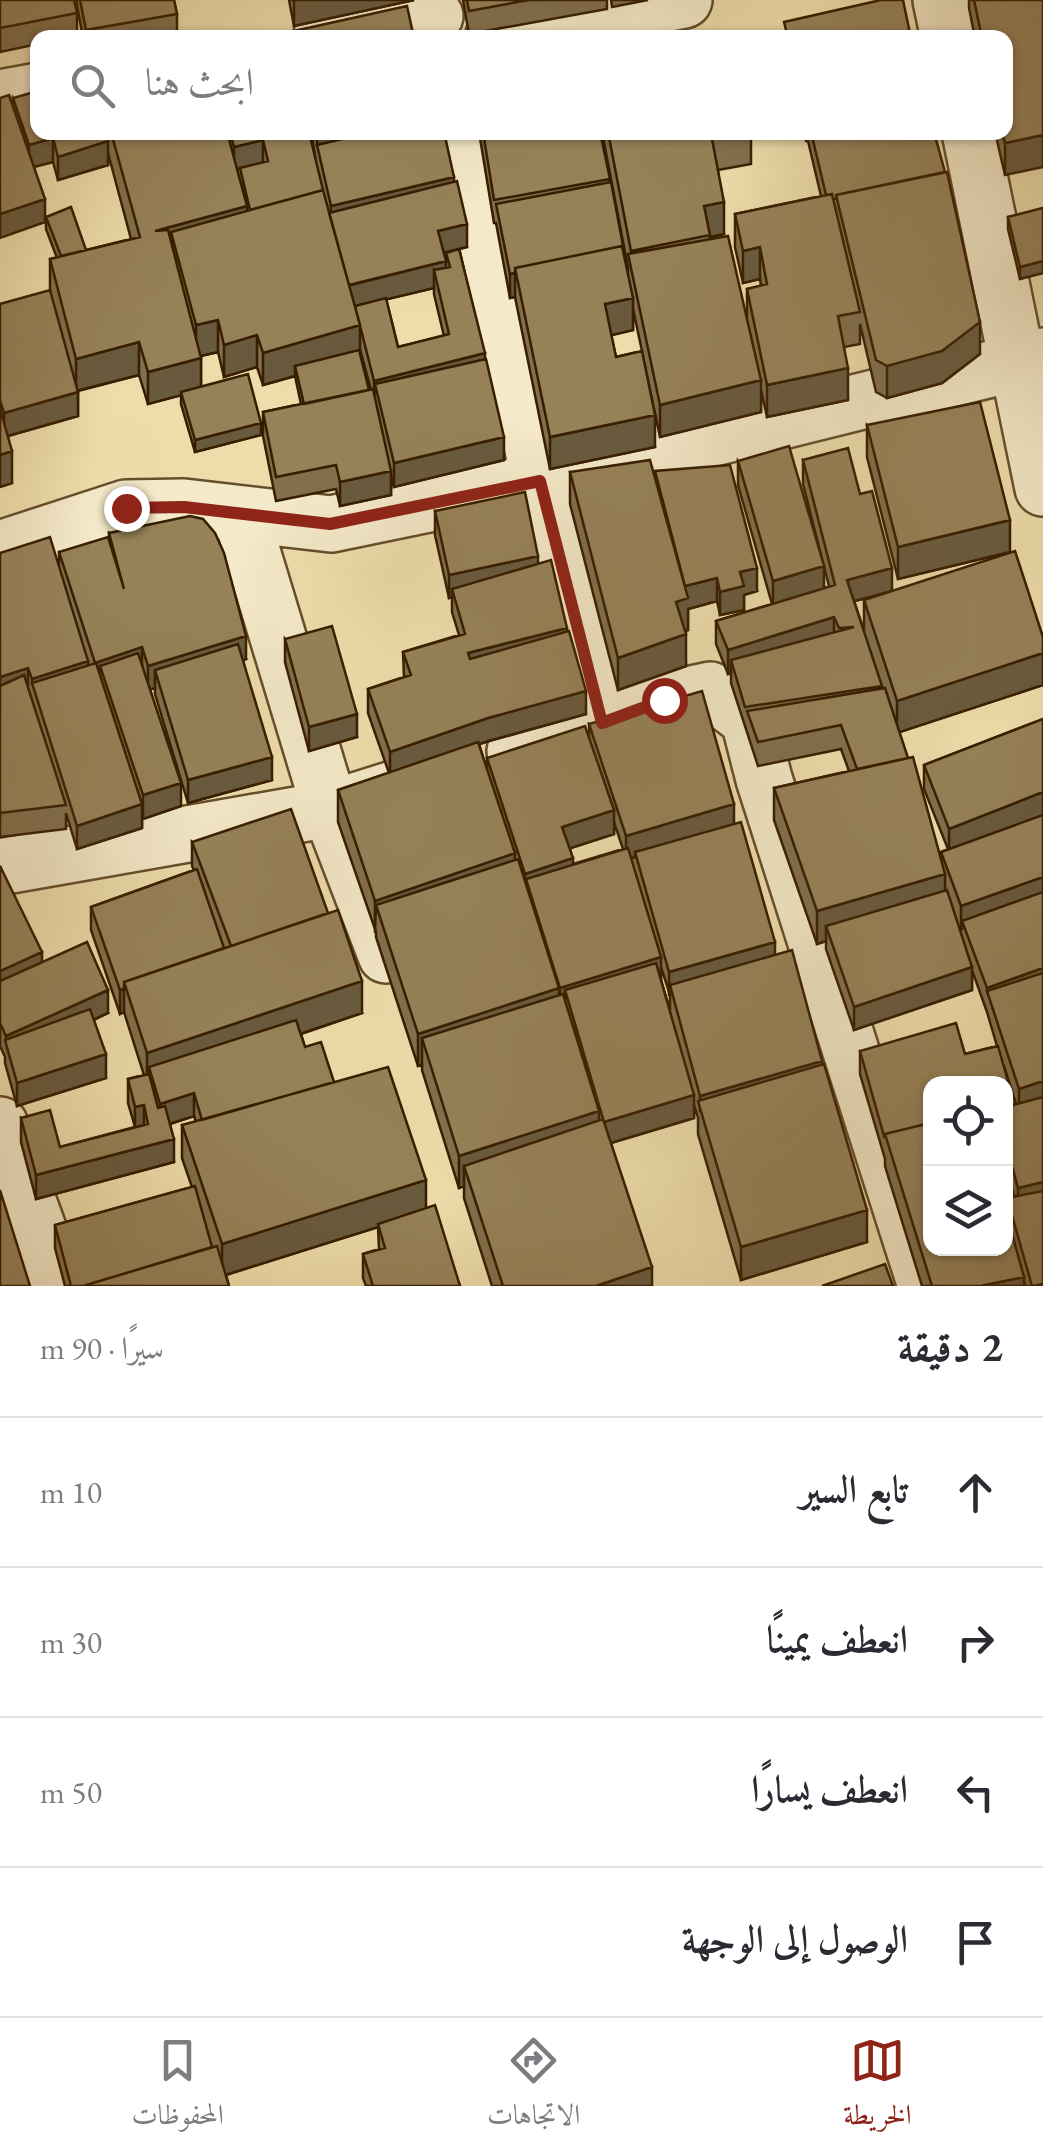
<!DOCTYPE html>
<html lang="ar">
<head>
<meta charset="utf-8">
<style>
	body { margin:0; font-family:"EB Garamond",Amiri,serif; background:#f7f7f7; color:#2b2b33; direction:rtl }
	.controls { position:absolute; right:30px; bottom:30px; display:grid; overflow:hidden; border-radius:20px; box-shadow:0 2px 8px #0004 }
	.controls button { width:90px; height:90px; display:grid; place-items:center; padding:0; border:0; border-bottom:2px solid #e1e1e2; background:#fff; color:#2b2b33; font:50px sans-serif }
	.stop { position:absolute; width:30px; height:30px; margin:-22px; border:8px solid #8f2418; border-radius:50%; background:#fff }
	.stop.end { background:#8f2418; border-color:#fff; box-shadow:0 2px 10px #0008 }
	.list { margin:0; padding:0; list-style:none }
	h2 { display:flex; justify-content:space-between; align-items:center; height:130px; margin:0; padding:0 40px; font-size:42px }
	h2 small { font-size:32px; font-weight:400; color:#7c7c81 }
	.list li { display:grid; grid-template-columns:65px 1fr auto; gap:30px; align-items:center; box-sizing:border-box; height:150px; padding:0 40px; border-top:2px solid #e1e1e2 }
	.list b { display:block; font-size:38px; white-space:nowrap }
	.list em { font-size:32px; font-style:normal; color:#7c7c81 }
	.icon { flex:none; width:55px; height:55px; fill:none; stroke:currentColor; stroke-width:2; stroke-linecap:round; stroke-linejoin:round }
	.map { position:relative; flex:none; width:1043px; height:1286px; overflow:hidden; direction:ltr }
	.search { position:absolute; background:#fff; box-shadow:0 2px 8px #0004; left:30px; right:30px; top:30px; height:110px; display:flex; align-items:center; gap:25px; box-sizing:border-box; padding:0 35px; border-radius:20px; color:#7c7c81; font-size:38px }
	.sheet { height:730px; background:#fff }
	nav { display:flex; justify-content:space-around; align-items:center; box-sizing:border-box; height:140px; border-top:2px solid #e1e1e2; background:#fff; font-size:28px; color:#7c7c81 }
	nav a { display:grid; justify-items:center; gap:5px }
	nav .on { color:#8f2418 }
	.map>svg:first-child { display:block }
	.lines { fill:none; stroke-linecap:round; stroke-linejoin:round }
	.street-casing { stroke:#654e2b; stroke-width:60 }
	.street { stroke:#f4e9c8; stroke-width:55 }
	.wall { fill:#816f4d; stroke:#371e00; stroke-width:2.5; fill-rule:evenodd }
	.shaded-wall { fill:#695a3e; stroke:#371e00; stroke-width:2.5 }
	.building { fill:#968159; stroke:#371e00; stroke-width:2.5 }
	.route { stroke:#8f2418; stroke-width:12 }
</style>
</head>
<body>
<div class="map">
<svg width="1043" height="1286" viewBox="0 0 1043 1286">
	<rect width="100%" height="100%" fill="#eeddab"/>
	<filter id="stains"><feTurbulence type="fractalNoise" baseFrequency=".002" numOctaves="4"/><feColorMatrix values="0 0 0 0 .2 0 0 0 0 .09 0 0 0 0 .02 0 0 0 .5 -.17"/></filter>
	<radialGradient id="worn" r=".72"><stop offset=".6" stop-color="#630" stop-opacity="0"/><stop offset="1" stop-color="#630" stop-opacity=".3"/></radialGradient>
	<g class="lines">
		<!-- street casing -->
		<g class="street-casing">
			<path id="street" d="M941,0L949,38
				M321,38L435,16
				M493,38L684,0
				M0,98L38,91
				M463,132L540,481L603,723
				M970,132L1043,488
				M0,549L126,508L184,507L331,524L540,481L1043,356
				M515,751L664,700L710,690L749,720L764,779L926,1286
				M0,867L330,809L241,515
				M386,955L330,809L409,784
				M0,1125L59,1286"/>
		</g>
		<!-- street -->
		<use href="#street" class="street"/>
	</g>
	<!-- wall -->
	<path class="wall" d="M0,0L77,13V36L38,38V44L0,52Z
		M76,0H174L177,14V38H83Z
		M289,0H414L294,26Z
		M463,0H607V9L469,34Z
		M611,0H648L612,7Z
		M969,0H1043L1005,175L995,132H1006V38H975L969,8Z
		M13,98L38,132H309L317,168L311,132H444L467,247L459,249L485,359L504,460L394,487L391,475V495L340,506L336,489L276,501L263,436V412L301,404L295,376L263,385L257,367L224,377L218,352L201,356V387L261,435L195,452L181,404V395L148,404L139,375L78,391V416L8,436L12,483L0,487V304L50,291V259L57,258L46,229V217L86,250L131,239L108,153V165L58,180L53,162L34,167L45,222L13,106ZM434,288V294L444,336L398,347L386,299ZM360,349L371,390H369Z
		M479,132H600L628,276V268L602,132H751V164L718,170L724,234L710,237L747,318V289L761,286L760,279L743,283L735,247V214L821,196L808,141H806L804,132H934L980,354L942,383L887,398L876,392L860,324V344L844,347L848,400L767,417L761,390V412L660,437L643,357L655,447L550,469L515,297L510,298L496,223H494ZM633,309L642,351L616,357L611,335L633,330Z
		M1043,208V273L1020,279L1008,229V217Z
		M867,425L1010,552L898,579L867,457Z
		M803,460L860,494L892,591L1043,685L899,732L941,860V852L948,849L924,789V765L1043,719V1286H1025L1024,1281V1286H922L885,1166V1159L860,1074V1051L965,1054L997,1046L987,1012L972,970V990L854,1030L826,949V941L817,944L774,820V788L849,771L841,749L758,766L731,683V673L728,674L716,644V621L772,604L738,485V461L824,588L829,586L803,484ZM883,594L864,600V631L854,601ZM1004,1066L1016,1104L1013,1105ZM930,1084H1006V1169L1014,1196L1007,1198V1216Z
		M570,472L655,476L757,591L744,595V610L720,615L717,601L688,609V630L685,631L686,666L618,690L570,504Z
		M435,511L538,564L567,632L586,714L479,744L487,770V758L589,737V724L734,824L775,955L822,1064L867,1242L741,1280L698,1134V1118L694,1105V1118L611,1143L652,1286H492L464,1198V1186L459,1188L422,1070V1065L418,1066L376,937V932L338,822V790L389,773L368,713V689L404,677L403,652L459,635L452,612V597L449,598L435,535ZM614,822L623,849L573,864L570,848L614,834ZM661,967L670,995V1010L661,980Z
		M109,533L246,659L243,660L272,780L188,803L155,694V688L150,689L181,806L143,819L142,815V828L77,849L66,813V829L0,837V553L59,566V552L109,541Z
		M285,639L357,737L309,751L285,662Z
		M192,842L362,1013L301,1034L305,1047L334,1082L426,1208L460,1286H366L363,1278V1254L379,1249L378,1227L226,1275L229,1286H65L55,1248V1225L192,1187L182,1158V1125L196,1122L194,1116L170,1124L174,1162L36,1199L21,1142V1118L60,1147L135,1127L128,1103V1079L144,1075L124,1012L120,1014L91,930V907L194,870L192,866Z
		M0,866L42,962L108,1013L94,1020L106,1078L17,1106L5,1063V1057L0,1046Z"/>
	<!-- shaded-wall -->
	<path class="shaded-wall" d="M294,0H414L294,26Z
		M347,132H430L317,146V139Z
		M1043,135V167L1005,175V143Z
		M53,138V162L29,168V145Z
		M263,140V163L234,170V147Z
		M108,141V165L58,180V157Z
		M454,177V201L331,221V206Z
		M45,199V222L0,238V214Z
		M724,202V234L710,237L704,206Z
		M247,206V238L171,232V259L155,231Z
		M467,224V247L438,254V231Z
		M760,247V279L743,283V251Z
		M446,261V285L434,270V288L347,309V286Z
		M1043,261V273L1020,279V267Z
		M515,273V297L510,298V274Z
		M633,298V330L605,337V304Z
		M218,320V352L196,357V325Z
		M980,322V354L942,383L887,398V366Z
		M360,325V358L295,366V376L263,385V353Z
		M257,335V367L224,377V345Z
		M139,342V375L76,391V359Z
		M485,353V377L375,384L374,405V381Z
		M201,358V390L148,404V372Z
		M848,368V400L767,417V385Z
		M761,380V412L660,437V405Z
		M78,392V416L4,437V413Z
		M655,415V447L550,469V437Z
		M261,423V435L195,452V440Z
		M504,437V460L394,487V463Z
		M12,451V483L0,487V455Z
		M391,471V495L340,506V482Z
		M1010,520V552L898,579V547Z
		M538,556V579L452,589V597L449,598V575Z
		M824,566V589L773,605V581Z
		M757,568V591L744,595V610L720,615V592L740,572Z
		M892,568V591L847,603V580Z
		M717,578V601L688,609V630L676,634V602L685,586Z
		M834,617V640L731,660V673L728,674V650Z
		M567,628V652L468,677V653Z
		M686,634V666L618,690V658Z
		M246,636V659L160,686L155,670V688L148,690V666Z
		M142,647V671L100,666V685L95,663Z
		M1043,653V685L897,733V701Z
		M88,661V684H32V679Z
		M28,668V692L0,700V677Z
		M586,691V714L488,741L390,775V752L488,718Z
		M357,714V737L309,751V727Z
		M272,757V780L188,803V780Z
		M181,783V806L143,819V795Z
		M1043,792V815L949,852V829Z
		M142,804V828L77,849V826Z
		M734,804V828L635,852V857L626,860V836Z
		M614,810V834L562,851V827Z
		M515,853V885L376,905L375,933V901Z
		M573,858V882L526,879L525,898V874Z
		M945,874V907L826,926V941L817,944V911Z
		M1043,877V901L962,921V929L961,930V906Z
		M775,942V966L670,985L669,996V972Z
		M42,952V984L0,1003V971Z
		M661,957V981L565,990V1010L560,1011V988Z
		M972,967V990L854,1030V1007Z
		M1043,968V991L987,992V988Z
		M362,981V1013L154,1083L149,1067V1085L147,1086V1053Z
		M559,988V1021L422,1038V1065L418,1066V1034Z
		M124,989V1012L120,1014V990Z
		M108,990V1013L10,1057L6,1043V1036Z
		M106,1054V1078L17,1106V1083Z
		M822,1061V1094L700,1111V1096Z
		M1043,1081V1104L1019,1112V1089Z
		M194,1093V1116L160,1127V1104Z
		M694,1095V1118L604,1145V1122Z
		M144,1105V1129L135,1131V1107Z
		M599,1111V1143L464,1166V1186L459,1188V1156Z
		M174,1139V1162L36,1199V1175Z
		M426,1180V1212L222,1276V1244Z
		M1043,1182V1205L1018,1211V1188Z
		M867,1210V1242L741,1280V1247Z
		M652,1267V1286H596Z
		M1024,1277V1286H980Z"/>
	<!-- building -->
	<path class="building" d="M0,0H74L77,13L0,28Z
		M80,0H174L177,14L86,30Z
		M467,0H529L469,11Z
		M881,0H903L911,38H788L784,22Z
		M974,0H1043V135L1005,143L1002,132H1006V38H982Z
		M407,6L414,38H296L294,31Z
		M285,33L286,38H267Z
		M38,91V132H105L108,141L58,157L53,138L29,145L13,98Z
		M9,95L45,199L0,214V98Z
		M111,132H227L247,206L155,231L168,230L201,358L148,372L139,342L76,359L50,259L140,237Z
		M230,132H309L323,190L250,210L240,168L268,161L263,140L234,147Z
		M316,132H347L317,139Z
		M372,132H444L454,177L331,206L317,145Z
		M483,132H600L610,179L494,200Z
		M608,132H746L712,139L724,202L704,206L710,235L631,251Z
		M811,132H934L945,172L836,195L837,198L833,199L832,194L826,195Z
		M947,172L980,322L942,351L887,366L876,360L836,195Z
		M457,181L467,224L438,231L446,261L349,285L329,213Z
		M611,182L624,251H623L622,246L515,268V273L510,274L496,204Z
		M323,190L360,325L263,353L257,335L224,345L218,320L196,325L171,232Z
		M832,194L860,312L838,316L848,368L767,385L747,289L767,284L760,247L743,251L735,214Z
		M71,207L86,250L61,256L46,217Z
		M1043,208V261L1020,267L1008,217Z
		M728,236L761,380L660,405L628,254Z
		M622,246L633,298L605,304L616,357L642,351L655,415L550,437L515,268Z
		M459,249L485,353L374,381L355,306L386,298L398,347L449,334L434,270L450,267L446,253Z
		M50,290L78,392L4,413L0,400V304Z
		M359,350L369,390L304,404L295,366Z
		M486,359L504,437L394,463L375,384Z
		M248,374L261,423L195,440L181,392Z
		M373,389L391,471L340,482L336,465L276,477L263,412Z
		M980,402L1010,520L898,547L867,425Z
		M0,409L12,451L0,455Z
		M789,446L824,566L773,581L738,461Z
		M848,448L860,494L872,491L892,568L847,580L882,686L745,707L731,660L854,627L839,628L834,617L728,650L716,621L835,585L803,460Z
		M650,460L688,598L676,602L686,634L618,658L570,472Z
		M730,465L757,568L740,572L744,586L720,592L717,578L685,586L655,471Z
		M525,492L538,556L449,575L435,511Z
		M190,516L203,519L215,533L224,553L246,636L148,666L142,647L95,663L59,552L108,537L124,589L109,533Z
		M50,537L88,661L32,679L28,668L0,677V553Z
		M1015,551L1043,637V653L897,701L864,600Z
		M551,560L567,628L468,653L470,659L569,631L586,691L488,718L390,752L368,689L411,675L403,652L465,634L452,589Z
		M332,626L357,714L309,727L285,639Z
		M238,644L272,757L188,780L155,670Z
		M138,653L181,783L143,795L100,666Z
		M96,663L142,804L77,826L32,683Z
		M24,675L66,805L0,813V686Z
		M885,688L908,758L857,769L841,725L758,742L747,711Z
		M702,691L734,804L626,836L589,724Z
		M1043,719V792L949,829L924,765Z
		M585,726L614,810L562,827L573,858L525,874L487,758Z
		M478,742L515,853L375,901L338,790Z
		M913,757L945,874L817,911L774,788Z
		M291,809L328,913L231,946L192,842Z
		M1043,815V877L961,906L941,852Z
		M741,822L775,942L669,972L635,852Z
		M628,848L661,957L560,988L526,879Z
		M518,859L559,988L418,1034L376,905Z
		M0,866L42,952L0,971Z
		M197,869L224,948L124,982V989L120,990L91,907Z
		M947,890L972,967L854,1007L826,926Z
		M1043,892V968L987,988L962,921Z
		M338,910L362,981L147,1053L124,982Z
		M87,942L108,990L6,1036L0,1023V981Z
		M792,950L822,1061L700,1096L670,985Z
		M656,963L694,1095L604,1122L565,990Z
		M1043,973V1081L1019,1089L987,991Z
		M563,994L599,1111L459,1156L422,1038Z
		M90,1009L106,1054L17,1083L5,1040Z
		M296,1020L305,1047L321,1042L334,1082L202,1120L194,1093L160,1104L149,1067Z
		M956,1023L965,1054L998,1046L1013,1099L1006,1102V1084H930V1123L885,1134L884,1136L860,1051Z
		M824,1064L867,1210L741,1247L698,1101Z
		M388,1067L426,1180L222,1244L182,1125Z
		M149,1074L158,1108L165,1106L174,1139L36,1175L21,1118L50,1110L60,1147L148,1124L144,1105L135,1107L128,1079Z
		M1043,1097V1182L1018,1188L1006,1145V1107Z
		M603,1119L652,1267L596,1286H503L464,1166Z
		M930,1123V1248H1006V1212L1024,1277L980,1286H932L885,1134Z
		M195,1186L212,1247L83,1286H71L55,1225Z
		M0,1190L30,1286H0Z
		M1043,1191V1284L1032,1286L1007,1198Z
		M435,1205L460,1286H373L363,1254L385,1248L378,1224Z
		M217,1246L229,1286H83Z
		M885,1264L893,1286H822Z"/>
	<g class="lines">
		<!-- route -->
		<path class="route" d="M126,508L184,507L330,524L540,481L602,723L664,700"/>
	</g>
	<rect width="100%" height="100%" filter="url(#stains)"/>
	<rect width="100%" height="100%" fill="url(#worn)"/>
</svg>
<div class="controls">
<button><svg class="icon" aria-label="locate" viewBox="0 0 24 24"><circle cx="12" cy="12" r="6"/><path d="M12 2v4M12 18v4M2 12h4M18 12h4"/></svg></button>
<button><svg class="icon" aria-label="layers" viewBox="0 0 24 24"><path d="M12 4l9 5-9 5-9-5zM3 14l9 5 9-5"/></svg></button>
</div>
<div class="stop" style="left:664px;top:700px"></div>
<div class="stop end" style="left:126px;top:508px"></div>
<div class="search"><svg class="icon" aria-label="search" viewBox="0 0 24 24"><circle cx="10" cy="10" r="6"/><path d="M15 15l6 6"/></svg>ابحث هنا</div>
</div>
<section class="sheet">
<h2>2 دقيقة<small>سيرًا · 90 m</small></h2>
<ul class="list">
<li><svg class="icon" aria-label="ahead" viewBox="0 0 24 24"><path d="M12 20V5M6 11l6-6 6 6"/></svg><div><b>تابع السير</b></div><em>10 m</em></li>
<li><svg class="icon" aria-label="right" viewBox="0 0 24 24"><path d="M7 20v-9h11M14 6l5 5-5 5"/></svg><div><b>انعطف يمينًا</b></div><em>30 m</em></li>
<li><svg class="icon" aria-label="left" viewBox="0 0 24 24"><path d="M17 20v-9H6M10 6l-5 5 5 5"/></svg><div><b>انعطف يسارًا</b></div><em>50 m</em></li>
<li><svg class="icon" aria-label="arrive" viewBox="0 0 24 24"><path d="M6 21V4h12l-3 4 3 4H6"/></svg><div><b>الوصول إلى الوجهة</b></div></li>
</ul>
</section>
<nav>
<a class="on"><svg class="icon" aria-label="map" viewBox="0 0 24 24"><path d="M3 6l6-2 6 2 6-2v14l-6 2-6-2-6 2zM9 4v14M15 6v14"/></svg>الخريطة</a>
<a><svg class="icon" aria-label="directions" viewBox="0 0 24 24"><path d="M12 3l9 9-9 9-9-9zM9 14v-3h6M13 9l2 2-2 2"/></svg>الاتجاهات</a>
<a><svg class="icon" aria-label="saved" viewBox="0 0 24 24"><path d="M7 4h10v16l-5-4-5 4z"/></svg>المحفوظات</a>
</nav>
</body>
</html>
